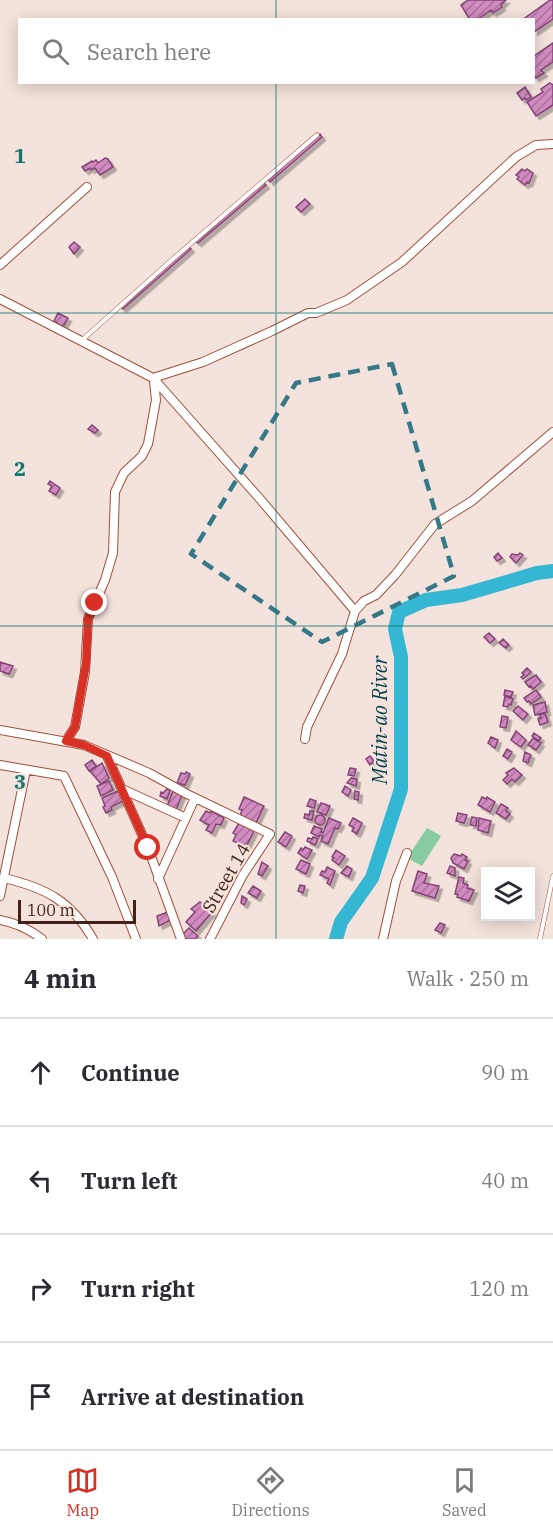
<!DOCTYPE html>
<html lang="en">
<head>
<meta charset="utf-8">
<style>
	body { margin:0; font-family:"IBM Plex Serif",serif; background:#f2f2f3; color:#2b2b33 }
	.controls { position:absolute; right:18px; bottom:18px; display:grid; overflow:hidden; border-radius:0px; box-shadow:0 3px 15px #0003 }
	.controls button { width:54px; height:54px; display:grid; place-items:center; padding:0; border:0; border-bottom:2px solid #e1e1e2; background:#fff; color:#2b2b33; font:30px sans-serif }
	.scale { position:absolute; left:18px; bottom:15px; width:118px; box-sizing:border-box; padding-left:6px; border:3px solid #432118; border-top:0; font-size:16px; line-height:21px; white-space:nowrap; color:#432118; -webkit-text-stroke:4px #f4e2dc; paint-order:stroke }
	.stop { position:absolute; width:18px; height:18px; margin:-14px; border:4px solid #d93025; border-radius:50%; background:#fff }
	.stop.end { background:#d93025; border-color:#fff; box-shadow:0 2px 6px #0008 }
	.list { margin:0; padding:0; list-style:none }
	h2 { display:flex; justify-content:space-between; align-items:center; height:78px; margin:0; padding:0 24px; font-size:26px }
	h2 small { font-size:20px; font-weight:400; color:#7c7c81 }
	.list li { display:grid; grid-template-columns:39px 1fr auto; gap:18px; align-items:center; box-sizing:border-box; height:108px; padding:0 24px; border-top:2px solid #e1e1e2 }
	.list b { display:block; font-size:22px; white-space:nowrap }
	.list em { font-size:20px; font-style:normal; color:#7c7c81 }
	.icon { flex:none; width:33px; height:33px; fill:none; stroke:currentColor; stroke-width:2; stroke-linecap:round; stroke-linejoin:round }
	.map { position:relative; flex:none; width:553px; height:939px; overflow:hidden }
	.search { position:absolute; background:#fff; box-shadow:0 3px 15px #0003; left:18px; right:18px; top:18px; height:66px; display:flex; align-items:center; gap:15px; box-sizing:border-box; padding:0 21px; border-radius:0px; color:#7c7c81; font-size:22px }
	.sheet { height:510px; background:#fff }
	nav { display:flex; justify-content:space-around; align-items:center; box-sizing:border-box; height:84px; border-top:2px solid #e1e1e2; background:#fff; font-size:16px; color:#7c7c81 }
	nav a { display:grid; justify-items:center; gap:3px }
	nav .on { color:#d93025 }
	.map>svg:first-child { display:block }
	.pitch { fill:#87cba0 }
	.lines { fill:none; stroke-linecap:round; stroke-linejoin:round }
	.river { stroke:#34b7d3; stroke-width:14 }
	.building { fill:url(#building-hatch); stroke:#844476; stroke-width:1.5; filter:url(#shadow) }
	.service-casing { stroke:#9f503c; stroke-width:5 }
	.minor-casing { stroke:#9f503c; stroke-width:10 }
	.service { stroke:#fff; stroke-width:4 }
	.minor { stroke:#fff; stroke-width:8 }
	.route { stroke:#d93025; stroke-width:8 }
	.marked { fill:none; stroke:#357989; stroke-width:4.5; stroke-dasharray:12 8; stroke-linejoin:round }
	.grid { fill:none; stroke:#0f766e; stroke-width:1.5; stroke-opacity:0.55 }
	.labels { text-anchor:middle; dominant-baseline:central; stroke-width:4.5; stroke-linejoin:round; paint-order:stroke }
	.street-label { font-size:18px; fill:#432118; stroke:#f4e2dc }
	.water-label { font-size:20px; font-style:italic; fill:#023e4a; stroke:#f4e2dc }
	.grid-label { font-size:20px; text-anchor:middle; font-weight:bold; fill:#0f766e; stroke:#f4e2dc; stroke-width:4.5; stroke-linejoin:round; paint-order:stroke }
</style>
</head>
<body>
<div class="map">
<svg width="553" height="939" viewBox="0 0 553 939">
	<defs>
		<pattern id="building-hatch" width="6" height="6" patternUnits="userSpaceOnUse" patternTransform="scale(1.5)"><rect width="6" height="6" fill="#d18bc1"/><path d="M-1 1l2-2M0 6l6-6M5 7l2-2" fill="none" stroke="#ab719c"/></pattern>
		<filter id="shadow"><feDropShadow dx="3.5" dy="3.5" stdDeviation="0" flood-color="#0004"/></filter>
	</defs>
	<rect width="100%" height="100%" fill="#f4e2dc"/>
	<!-- pitch -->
	<path class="pitch" d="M427,828L441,836L422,866L407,858Z"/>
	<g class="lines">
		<!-- river -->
		<path class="river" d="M336,939L341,922L372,878L401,789V657L395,629L399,612L426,600L462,595L537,573L553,571"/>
	</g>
	<!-- building -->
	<path class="building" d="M468,0H506L501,5L502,7L493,13L491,10L477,20H470L461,5Z
		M550,0H553V19L534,32V20H522Z
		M553,43V62L541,70L544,73L536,78L534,76V56Z
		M550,83L553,85V105L536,116L527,102L543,92L541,89Z
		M525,87L531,97L526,100L525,98L522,100L517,93Z
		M320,134L322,137L270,182L268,179Z
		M105,158L108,159L113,167L100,175L95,168L91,170L90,168L85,171L82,167L92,161L93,162L96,160L98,163Z
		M522,169L525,171L527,169L533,173L529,183L527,182L525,185L517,179L519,177L516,175Z
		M263,182L266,185L198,243L195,241Z
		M305,199L310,204L301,212L296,207Z
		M74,242L80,247L74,254L69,247Z
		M188,246L191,249L123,309L120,306Z
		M58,313L68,318L63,327L54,321Z
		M92,425L98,430L95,433L88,429Z
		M50,481L60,488L56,495L49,491L52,486L48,484Z
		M498,553L502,558L497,561L494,557Z
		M520,553L523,555L516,563L510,557L512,554L518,555Z
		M489,633L495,639L490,643L484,637Z
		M503,639L509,645L506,648L499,643Z
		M0,662L13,666L9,674L0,671Z
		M527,668L531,672L523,679L521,677L524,675L522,673Z
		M536,675L541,682L533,689L531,686L529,687L525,682Z
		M505,690L513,692L511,697L504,695Z
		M536,690L541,697L531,704L529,701L527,702L524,698Z
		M505,696L513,699L511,705L509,704L508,707L503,706Z
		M545,702L547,712L535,715L533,705Z
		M518,706L528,714L523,720L513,711Z
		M545,713L548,722L540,725L538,719L541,718L540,715Z
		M502,716L508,717L506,728L500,727Z
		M516,731L526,740L521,747L511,740Z
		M534,733L541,738L539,741L532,736Z
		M491,737L498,740L495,748L488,743Z
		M533,738L541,743L536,750L528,745Z
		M507,749L512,752L508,759L503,756Z
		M525,752L531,755L528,763L523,761Z
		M370,756L374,761L370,765L366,759Z
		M92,760L96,766L89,771L85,765Z
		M102,763L109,778L101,784L90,771Z
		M350,768L356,769L354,776L348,775Z
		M514,768L522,775L515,782L512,779L507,784L503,780L508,775L506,773Z
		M186,772L190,774L185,785L177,783L181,773L185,774Z
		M351,778L357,779L356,786L347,783Z
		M109,781L113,790L101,796L97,786Z
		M345,786L351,790L348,796L342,792Z
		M167,789L170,791L167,799L160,796L161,792L163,793Z
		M118,791L123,801L111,807L112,810L106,813L103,807L105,806L102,798Z
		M173,791L182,795L176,810L167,806Z
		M355,791L359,792L358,800L354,799Z
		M244,797L264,806L256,823L240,816L242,810L239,809Z
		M482,797L486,799L487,797L495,802L490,812L478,805Z
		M310,799L316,801L314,808L307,806Z
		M321,803L330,806L326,815L317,812Z
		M501,804L508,808L506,811L510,814L506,819L496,813Z
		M206,811L210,813L211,811L224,818L221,825L216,824L212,833L206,830L209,825L200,820Z
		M310,811H314L312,820L304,818L305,814L309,815Z
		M458,813L467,815L464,823L456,821Z
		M315 820a5 5 0 1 1 10 0a5 5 0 1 1-10 0Z
		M472,817L477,818L476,826L470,825Z
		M329,818L341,823L338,829L335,828L328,844L321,841L323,836L320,835L319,837L311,833L314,826L322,829L321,832L323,833Z
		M353,818L362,823L357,834L352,831L354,828L349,825Z
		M479,818L491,821L488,833L478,830Z
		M239,823L254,831L246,847L233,841L236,835L233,833Z
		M285,832L292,836L286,847L278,842Z
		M313,837L318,839L315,845L307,841L308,838L312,839Z
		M305,847L312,850L307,859L298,853L301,848L303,850Z
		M336,850L345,856L339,865L332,860L334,858L332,857Z
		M454,854L461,856L462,854L467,857L465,860L468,861L464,869L453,863L451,858Z
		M301,860L310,864L306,874L296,869Z
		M262,862L268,866L262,876L258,874Z
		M347,866L352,869L349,877L341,873Z
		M450,866L455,868V876L447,873Z
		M327,867L335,871L330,885L327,883L329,879L320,875L322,871L325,872Z
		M418,871L427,874L424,883L439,886L435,898L412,891Z
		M459,877L464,878L463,883L468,885L467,888L474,890L469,901L457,897L458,895L455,894Z
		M300,885L305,886L303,893L298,891Z
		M253,886L261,891L257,898L248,893Z
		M242,896L247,899L244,905L241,903Z
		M200,902L212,912L196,931L186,922L195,912L191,909Z
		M168,912L171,920L159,926L157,916Z
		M440,923L445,925L441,933L435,930Z
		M189,928L198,936L195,939H185L181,936Z"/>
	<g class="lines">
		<!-- service casing -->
		<g class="service-casing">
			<path id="service" d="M81,341L174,258L317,135
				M540,939L553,876"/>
		</g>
		<!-- minor casing -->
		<g class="minor-casing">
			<path id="minor" d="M0,265L87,187
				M0,299L153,378L260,499L355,611
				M153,378L203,362L272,331L308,313H316L347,300L402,262L516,157L536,145L553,144
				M0,730L84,745L149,773L187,794L270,834L243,875L210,939
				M305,739L307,727L342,654L355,611L364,601L376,595L395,575L435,524L472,501L553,432
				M66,741L75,727L85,672L88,619L105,580L113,553L115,492L124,473L142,456L148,444L156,400L154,381
				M107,756L148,848L181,939
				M0,765L64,776L112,877L136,939
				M122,789L186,818
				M4,878C46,888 71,901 93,939
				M158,879L195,798
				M0,896L26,770
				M0,920C16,923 29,929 42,939
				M383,939L396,881L407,853"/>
		</g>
		<!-- service -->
		<use href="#service" class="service"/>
		<!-- minor -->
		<use href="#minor" class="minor"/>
	</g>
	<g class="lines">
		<!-- route -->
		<path class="route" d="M95,603L88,619L86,664L75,727L66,741L84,745L107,756L148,848"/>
	</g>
	<!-- marked area -->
	<path class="marked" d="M392,364L454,576L322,642L191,554L296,383Z"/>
	<!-- grid -->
	<path class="grid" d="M276,0V20M276,82V939M0,313H553M0,626H553"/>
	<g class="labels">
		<!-- street labels -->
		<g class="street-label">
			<text transform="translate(226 878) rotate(-60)">Street 14</text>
		</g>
		<!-- water labels -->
		<g class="water-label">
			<text transform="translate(379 720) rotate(-90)">Matin-ao River</text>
		</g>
	</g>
	<g class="grid-label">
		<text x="20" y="163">1</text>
		<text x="20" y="476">2</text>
		<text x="20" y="789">3</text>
	</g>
</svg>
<div class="controls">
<button><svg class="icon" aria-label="layers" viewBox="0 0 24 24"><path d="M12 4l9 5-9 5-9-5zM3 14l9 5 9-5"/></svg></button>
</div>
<div class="scale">100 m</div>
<div class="stop" style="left:148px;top:848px"></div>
<div class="stop end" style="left:95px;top:603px"></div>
<div class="search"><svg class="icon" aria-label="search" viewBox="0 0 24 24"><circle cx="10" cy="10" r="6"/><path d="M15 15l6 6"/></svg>Search here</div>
</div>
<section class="sheet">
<h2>4 min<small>Walk · 250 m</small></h2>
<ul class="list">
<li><svg class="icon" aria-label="ahead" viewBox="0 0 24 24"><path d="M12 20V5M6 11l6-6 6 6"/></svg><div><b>Continue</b></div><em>90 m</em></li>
<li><svg class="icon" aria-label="left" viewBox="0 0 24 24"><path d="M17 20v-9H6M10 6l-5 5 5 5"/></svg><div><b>Turn left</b></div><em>40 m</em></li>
<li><svg class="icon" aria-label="right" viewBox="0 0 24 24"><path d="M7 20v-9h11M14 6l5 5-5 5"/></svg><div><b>Turn right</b></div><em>120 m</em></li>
<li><svg class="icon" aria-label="arrive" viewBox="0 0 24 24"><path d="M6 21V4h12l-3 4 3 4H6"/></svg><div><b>Arrive at destination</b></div></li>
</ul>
</section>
<nav>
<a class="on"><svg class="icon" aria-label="map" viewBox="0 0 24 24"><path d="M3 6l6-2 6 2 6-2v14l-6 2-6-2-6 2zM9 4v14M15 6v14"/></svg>Map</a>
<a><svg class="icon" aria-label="directions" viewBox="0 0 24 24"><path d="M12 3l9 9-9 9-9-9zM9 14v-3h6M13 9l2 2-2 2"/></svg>Directions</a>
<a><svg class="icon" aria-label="saved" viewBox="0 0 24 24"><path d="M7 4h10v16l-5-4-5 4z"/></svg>Saved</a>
</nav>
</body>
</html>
